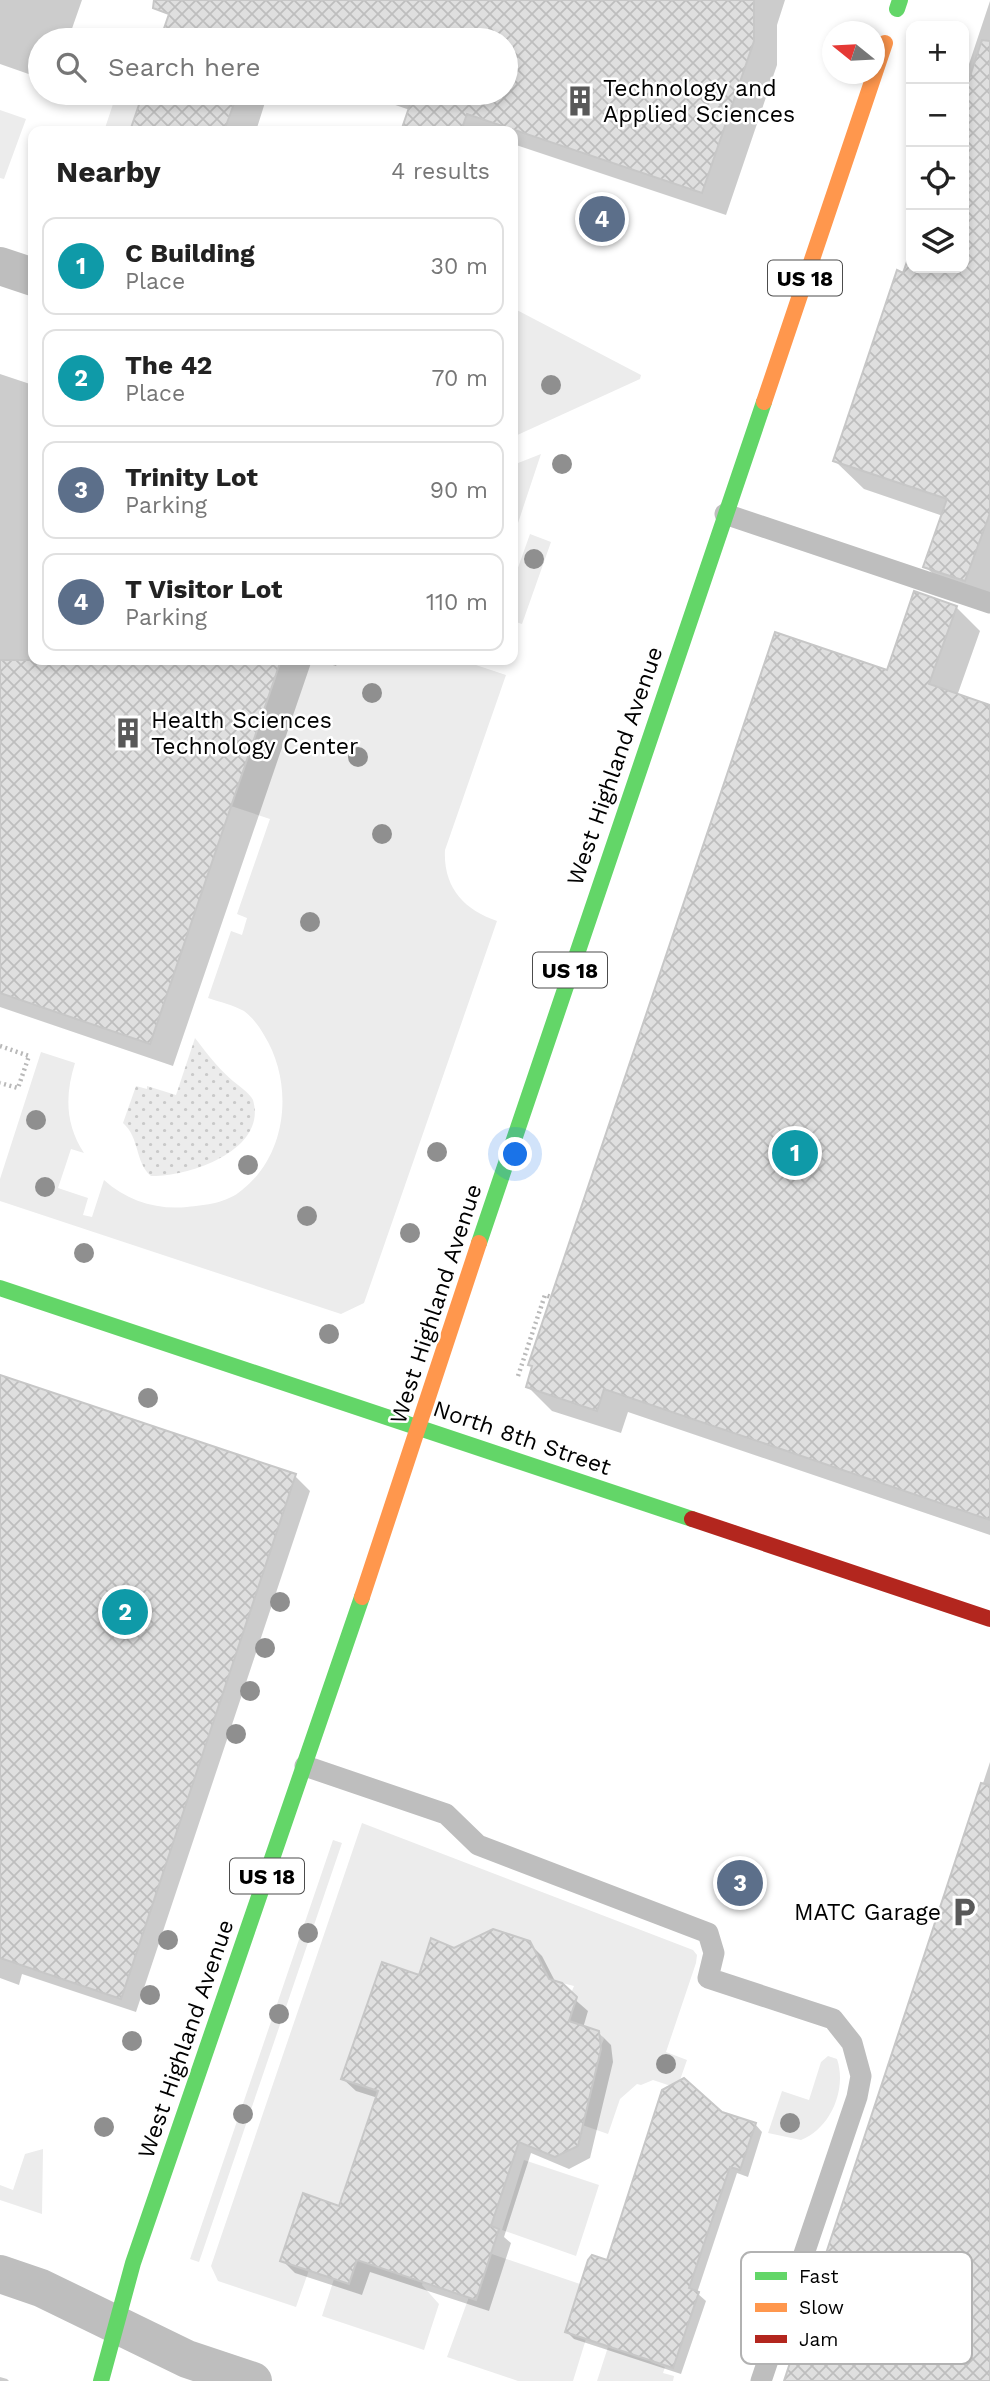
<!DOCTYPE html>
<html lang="en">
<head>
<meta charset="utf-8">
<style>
	body { margin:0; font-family:"Work Sans",sans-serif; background:#f2f2f2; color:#222 }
	.controls { position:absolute; right:21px; top:21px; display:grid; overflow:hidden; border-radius:14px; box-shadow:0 4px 10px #0003 }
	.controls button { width:63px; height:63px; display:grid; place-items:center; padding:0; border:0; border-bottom:2px solid #e0e0e0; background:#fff; color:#222; font:35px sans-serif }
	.compass { position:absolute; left:822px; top:21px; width:63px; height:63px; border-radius:50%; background:#fff; box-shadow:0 4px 10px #0003; rotate:288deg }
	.you { position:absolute; left:516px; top:1155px; width:24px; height:24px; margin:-18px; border:5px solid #fff; border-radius:50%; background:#1a73e8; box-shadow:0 0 0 10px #1a73e833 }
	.badge { display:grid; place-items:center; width:46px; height:46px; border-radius:50%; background:#595959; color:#fff; font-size:23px; font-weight:700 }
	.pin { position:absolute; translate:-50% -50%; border:4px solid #fff; box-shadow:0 2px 7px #0006 }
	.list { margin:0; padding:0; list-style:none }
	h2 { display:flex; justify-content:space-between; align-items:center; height:91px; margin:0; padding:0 28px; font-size:30px }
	h2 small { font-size:23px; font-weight:400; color:#767676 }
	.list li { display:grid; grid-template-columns:46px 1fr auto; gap:21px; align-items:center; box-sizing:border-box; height:98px; margin:0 14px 14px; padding:0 14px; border:2px solid #e0e0e0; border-radius:14px }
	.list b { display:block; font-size:26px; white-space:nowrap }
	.list p { margin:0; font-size:23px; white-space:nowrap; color:#767676 }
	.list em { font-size:23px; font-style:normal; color:#767676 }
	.icon { flex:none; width:38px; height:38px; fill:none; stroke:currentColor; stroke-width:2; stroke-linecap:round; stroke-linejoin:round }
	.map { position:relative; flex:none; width:990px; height:2381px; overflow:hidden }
	.search { position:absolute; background:#fff; box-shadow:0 4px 10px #0003; left:28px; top:28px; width:490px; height:77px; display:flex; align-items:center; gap:18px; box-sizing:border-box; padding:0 24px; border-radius:38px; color:#767676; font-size:26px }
	.panel { position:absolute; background:#fff; box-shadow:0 4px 10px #0003; left:28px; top:126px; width:490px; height:539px; border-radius:14px }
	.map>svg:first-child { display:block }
	.green { fill:#ececec }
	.park { fill:url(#park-dots) }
	.shadow { fill:#0003 }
	.building { fill:url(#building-cross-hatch); stroke:#c7c7c7; stroke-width:2 }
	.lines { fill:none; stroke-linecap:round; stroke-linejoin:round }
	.path { stroke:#b9b9b9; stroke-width:4.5; stroke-dasharray:2 3.5; stroke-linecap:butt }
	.lane { stroke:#bebebe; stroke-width:21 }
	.street { stroke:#bebebe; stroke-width:38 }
	.fast { stroke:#63d668; stroke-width:16 }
	.slow { stroke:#ff974d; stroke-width:16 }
	.jam { stroke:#b3261e; stroke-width:16 }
	.tree { fill:#8f8f8f }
	.labels { text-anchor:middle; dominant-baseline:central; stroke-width:5; stroke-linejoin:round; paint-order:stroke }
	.shield { fill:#fff; stroke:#4c4c4c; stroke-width:2 }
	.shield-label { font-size:21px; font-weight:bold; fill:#000 }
	.poi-label { font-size:23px; fill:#000; stroke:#fff; text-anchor:start }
	.street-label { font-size:23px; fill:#000; stroke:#fff }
	.key { fill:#fff; stroke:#b2b2b2; stroke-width:2 }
	.key-label { font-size:19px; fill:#000 }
</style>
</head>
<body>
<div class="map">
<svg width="990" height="2381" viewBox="0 0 990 2381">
	<defs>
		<pattern id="park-dots" width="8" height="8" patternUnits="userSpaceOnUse" patternTransform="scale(1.75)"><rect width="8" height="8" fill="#ececec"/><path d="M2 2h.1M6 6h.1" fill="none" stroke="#c9c9c9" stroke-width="1.8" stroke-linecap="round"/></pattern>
		<pattern id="building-cross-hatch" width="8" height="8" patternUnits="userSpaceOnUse" patternTransform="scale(1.75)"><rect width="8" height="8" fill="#dfdfdf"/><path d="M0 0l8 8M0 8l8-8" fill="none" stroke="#bebebe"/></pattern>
	</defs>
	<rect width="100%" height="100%" fill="#fff"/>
	<!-- green -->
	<path class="green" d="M124,93L142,94L130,131H104L114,101Z
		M0,110L26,119L4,179L0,178Z
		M513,308L641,375L640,379L513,437Z
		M541,454L517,526L513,524V465Z
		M530,534L551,542L522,624L513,621V575L515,576Z
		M281,660H313L324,663L325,660H461L506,675L445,850C443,887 464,910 497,921L364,1303L341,1314L0,1201V1179L41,1052L75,1063C65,1095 65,1124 84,1153L71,1149L58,1188L88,1198L83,1215L92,1217L104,1180C127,1201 157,1210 187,1207C206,1205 227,1203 242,1190C288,1154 294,1083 264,1035C259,1026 252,1017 244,1011C233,1005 220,1002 208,998L231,931L242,935L247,918L237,914L270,819L231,806Z
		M362,1823L693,1950L697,1955L696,1963L666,2052L687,2060L680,2080L671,2086L653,2080L641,2085L637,2084L620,2099L608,2134L568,2120L604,2039L599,2031L558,2025L574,1986L562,1983L560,1991L544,1986L547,1976L530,1941L493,1929L458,1946L455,1956L436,1949L439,1941L431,1938L419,1975L382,1962L342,2079L378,2091L339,2206L304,2193L309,2270L296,2307L218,2281L211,2266Z
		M333,1840L342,1843L199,2262L190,2259Z
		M828,2056L837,2059C847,2089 831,2128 801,2140L768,2133L782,2091L809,2100L821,2062Z
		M43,2149L42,2214L0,2200V2185L13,2190L25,2154Z
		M524,2160L599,2185L576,2256L502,2230Z
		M483,2251L580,2284L565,2332L586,2339L573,2381H518L447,2357L469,2297L476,2299L489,2260Z
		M359,2254L425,2276L422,2285L439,2304L424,2350L322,2316L334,2279L349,2284Z
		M608,2347L630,2354L632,2347L653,2355L651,2362L665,2367L663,2373L674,2376L673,2381H597Z"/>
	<!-- park -->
	<path class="park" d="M195,1038C208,1055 221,1072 238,1085C243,1089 250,1094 253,1100C268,1151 187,1177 151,1176C135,1163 140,1138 123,1123L136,1086L147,1089V1086L176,1095Z"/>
	<!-- shadow -->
	<path class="shadow" d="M0,0H82L68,40H40V78L0,64Z
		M176,0H785L777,25V65L726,215L513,144V131H403L410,110L360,93H506V40H163Z
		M990,1V607L954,595L925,566L943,516L864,489L835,461L911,255V268H964V79Z
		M145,93H268L256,131H132Z
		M0,374L33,385V660H312L173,1066L0,1007Z
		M956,607L980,631L957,696L990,707V1535L628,1412L621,1433L552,1411L528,1387L534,1368L530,1364L888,672Z
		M317,660H339L336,666Z
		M0,1377L295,1476L310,1491L136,2012L22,1974L19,1985L0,1978Z
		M990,1762V2381H786Z
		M529,1943L542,1956L556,1983L588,2011L583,2028L598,2032L611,2045L613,2062L590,2158L569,2169L531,2153L504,2237L511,2243L489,2311L370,2272L362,2295L295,2273L282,2260L340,2208L378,2098L356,2091L343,2079L420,1977L455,1950Z
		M722,2113L755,2124L762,2132L748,2177L737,2173L697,2293L706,2301L681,2374L574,2339L567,2332L608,2262Z
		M0,2377L7,2379L9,2381H0Z"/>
	<!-- building -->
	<path class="building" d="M154,0H754V41L702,193L467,114L461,131H401L413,96L403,93H506V40H160L169,14L153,8Z
		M982,40L990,41V513L965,581L923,567L947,499L833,461L897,270L903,273L911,250V268H964V94Z
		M143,93H238L224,131H130Z
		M914,591L957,606L929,684L990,705V1520L604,1389L597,1411L526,1387L532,1366L528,1365L775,632L887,670Z
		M0,660H281L150,1044L0,993Z
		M0,1375L296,1474L121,1999L0,1958Z
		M981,1783L990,1785V2381H784Z
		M493,1929L530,1941L549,1979L562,1983L577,1997L569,2021L599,2031L601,2049L578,2146L555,2157L519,2142L491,2226L499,2229L476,2300L357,2260L349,2284L280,2261L303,2193L339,2206L378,2091L341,2079L382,1962L419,1975L431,1938L454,1948Z
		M684,2078L722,2112L756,2123L740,2170L730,2167L689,2288L699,2292L673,2368L565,2332L588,2260L592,2255L607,2260L662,2090Z"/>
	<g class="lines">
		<!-- path -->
		<path class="path" d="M0,1046L29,1056L18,1088L0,1083
			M518,1376L545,1295L551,1297"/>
		<!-- lane -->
		<path class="lane" d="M725,514L990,603
			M305,1766L446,1814L478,1845L708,1933L714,1953L708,1978L833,2019L852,2043L861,2076L857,2097L761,2381"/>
		<!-- street -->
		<path class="street" d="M0,266L33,277
			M0,2274L41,2288L187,2359L253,2381"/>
		<!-- fast -->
		<path class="fast" d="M897,9L900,0
			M479,1243L764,402
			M0,1288L692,1519
			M101,2381L133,2263L362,1597"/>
		<!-- slow -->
		<path class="slow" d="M764,402L885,43
			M362,1597L479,1243"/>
		<!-- jam -->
		<path class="jam" d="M692,1519L990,1619"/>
	</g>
	<!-- trees -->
	<g class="tree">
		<circle cx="551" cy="385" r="10"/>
		<circle cx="562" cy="464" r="10"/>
		<circle cx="534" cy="559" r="10"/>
		<circle cx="372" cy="693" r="10"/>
		<circle cx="358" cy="757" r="10"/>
		<circle cx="382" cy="834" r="10"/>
		<circle cx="310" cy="922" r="10"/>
		<circle cx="36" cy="1120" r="10"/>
		<circle cx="437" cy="1152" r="10"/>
		<circle cx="248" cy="1165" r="10"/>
		<circle cx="45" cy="1187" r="10"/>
		<circle cx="307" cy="1216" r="10"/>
		<circle cx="410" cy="1233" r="10"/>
		<circle cx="84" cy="1253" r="10"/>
		<circle cx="329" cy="1334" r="10"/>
		<circle cx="148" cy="1398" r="10"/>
		<circle cx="280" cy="1602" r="10"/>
		<circle cx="265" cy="1648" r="10"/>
		<circle cx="250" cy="1691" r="10"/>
		<circle cx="236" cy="1734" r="10"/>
		<circle cx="308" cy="1933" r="10"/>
		<circle cx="168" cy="1940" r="10"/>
		<circle cx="150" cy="1995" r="10"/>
		<circle cx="279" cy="2014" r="10"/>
		<circle cx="132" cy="2041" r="10"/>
		<circle cx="666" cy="2064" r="10"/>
		<circle cx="243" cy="2114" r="10"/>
		<circle cx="790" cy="2123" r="10"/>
		<circle cx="104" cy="2127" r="10"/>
	</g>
	<!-- icons -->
	<defs>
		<g id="building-bare" transform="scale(2.415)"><path d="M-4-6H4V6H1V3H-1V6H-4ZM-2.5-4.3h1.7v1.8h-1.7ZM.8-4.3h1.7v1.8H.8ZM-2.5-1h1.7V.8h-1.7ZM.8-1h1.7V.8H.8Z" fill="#595959" stroke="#fff" stroke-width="2.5" paint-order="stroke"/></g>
		<g id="parking-bare" transform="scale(2.415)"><path d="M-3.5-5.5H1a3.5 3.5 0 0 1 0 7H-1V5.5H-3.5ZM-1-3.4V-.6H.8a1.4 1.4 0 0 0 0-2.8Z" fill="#595959" stroke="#fff" stroke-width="2.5" paint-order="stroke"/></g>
	</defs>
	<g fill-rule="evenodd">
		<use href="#building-bare" x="580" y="101"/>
		<use href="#building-bare" x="128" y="733"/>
		<use href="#parking-bare" x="964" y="1912"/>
	</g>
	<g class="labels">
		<!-- shield labels -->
		<g class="shield">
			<rect x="768" y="260.5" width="74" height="35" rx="5"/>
			<rect x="533" y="952.5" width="74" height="35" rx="5"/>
			<rect x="230" y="1858.5" width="74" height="35" rx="5"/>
		</g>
		<g class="shield-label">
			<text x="805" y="278">US 18</text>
			<text x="570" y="970">US 18</text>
			<text x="267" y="1876">US 18</text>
		</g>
		<!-- poi labels -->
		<g class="poi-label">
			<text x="603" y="88">Technology and<tspan x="603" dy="26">Applied Sciences</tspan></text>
			<text x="151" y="720">Health Sciences<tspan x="151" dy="26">Technology Center</tspan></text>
			<text x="941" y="1912" text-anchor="end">MATC Garage</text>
		</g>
		<!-- street labels -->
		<g class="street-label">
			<text transform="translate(615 766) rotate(-71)">West Highland Avenue</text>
			<text transform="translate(436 1304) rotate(-72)">West Highland Avenue</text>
			<text transform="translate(522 1438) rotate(19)">North 8th Street</text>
			<text transform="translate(186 2039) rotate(-71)">West Highland Avenue</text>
		</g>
	</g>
	<!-- legend -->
	<rect x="741" y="2252" width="231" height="112" rx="10" class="key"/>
	<rect x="755" y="2272" width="32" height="8" fill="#63d668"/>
	<rect x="755" y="2303" width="32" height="9" fill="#ff974d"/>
	<rect x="755" y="2335" width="32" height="8" fill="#b3261e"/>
	<g class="key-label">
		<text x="799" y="2283">Fast</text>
		<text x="799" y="2314">Slow</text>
		<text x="799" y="2346">Jam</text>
	</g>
</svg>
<div class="controls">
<button>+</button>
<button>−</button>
<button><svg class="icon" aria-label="locate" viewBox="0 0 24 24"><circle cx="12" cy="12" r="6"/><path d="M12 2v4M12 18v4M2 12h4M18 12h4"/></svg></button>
<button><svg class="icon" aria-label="layers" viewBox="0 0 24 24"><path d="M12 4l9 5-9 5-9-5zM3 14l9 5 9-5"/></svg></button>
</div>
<svg class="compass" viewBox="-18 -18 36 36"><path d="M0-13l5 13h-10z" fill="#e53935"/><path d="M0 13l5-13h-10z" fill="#767676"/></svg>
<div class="you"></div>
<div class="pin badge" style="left:795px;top:1153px;background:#0f9aa8">1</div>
<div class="pin badge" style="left:125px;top:1612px;background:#0f9aa8">2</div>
<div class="pin badge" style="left:740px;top:1883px;background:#5c6f8a">3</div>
<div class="pin badge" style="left:602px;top:219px;background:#5c6f8a">4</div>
<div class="search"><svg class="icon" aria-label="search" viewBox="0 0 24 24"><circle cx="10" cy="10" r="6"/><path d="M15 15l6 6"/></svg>Search here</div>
<section class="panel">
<h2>Nearby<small>4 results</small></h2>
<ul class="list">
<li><span class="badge" style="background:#0f9aa8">1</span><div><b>C Building</b><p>Place</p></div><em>30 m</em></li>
<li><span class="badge" style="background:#0f9aa8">2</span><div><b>The 42</b><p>Place</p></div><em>70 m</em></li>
<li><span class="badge" style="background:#5c6f8a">3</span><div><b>Trinity Lot</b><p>Parking</p></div><em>90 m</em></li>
<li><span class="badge" style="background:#5c6f8a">4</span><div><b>T Visitor Lot</b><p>Parking</p></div><em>110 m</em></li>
</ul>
</section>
</div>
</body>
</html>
